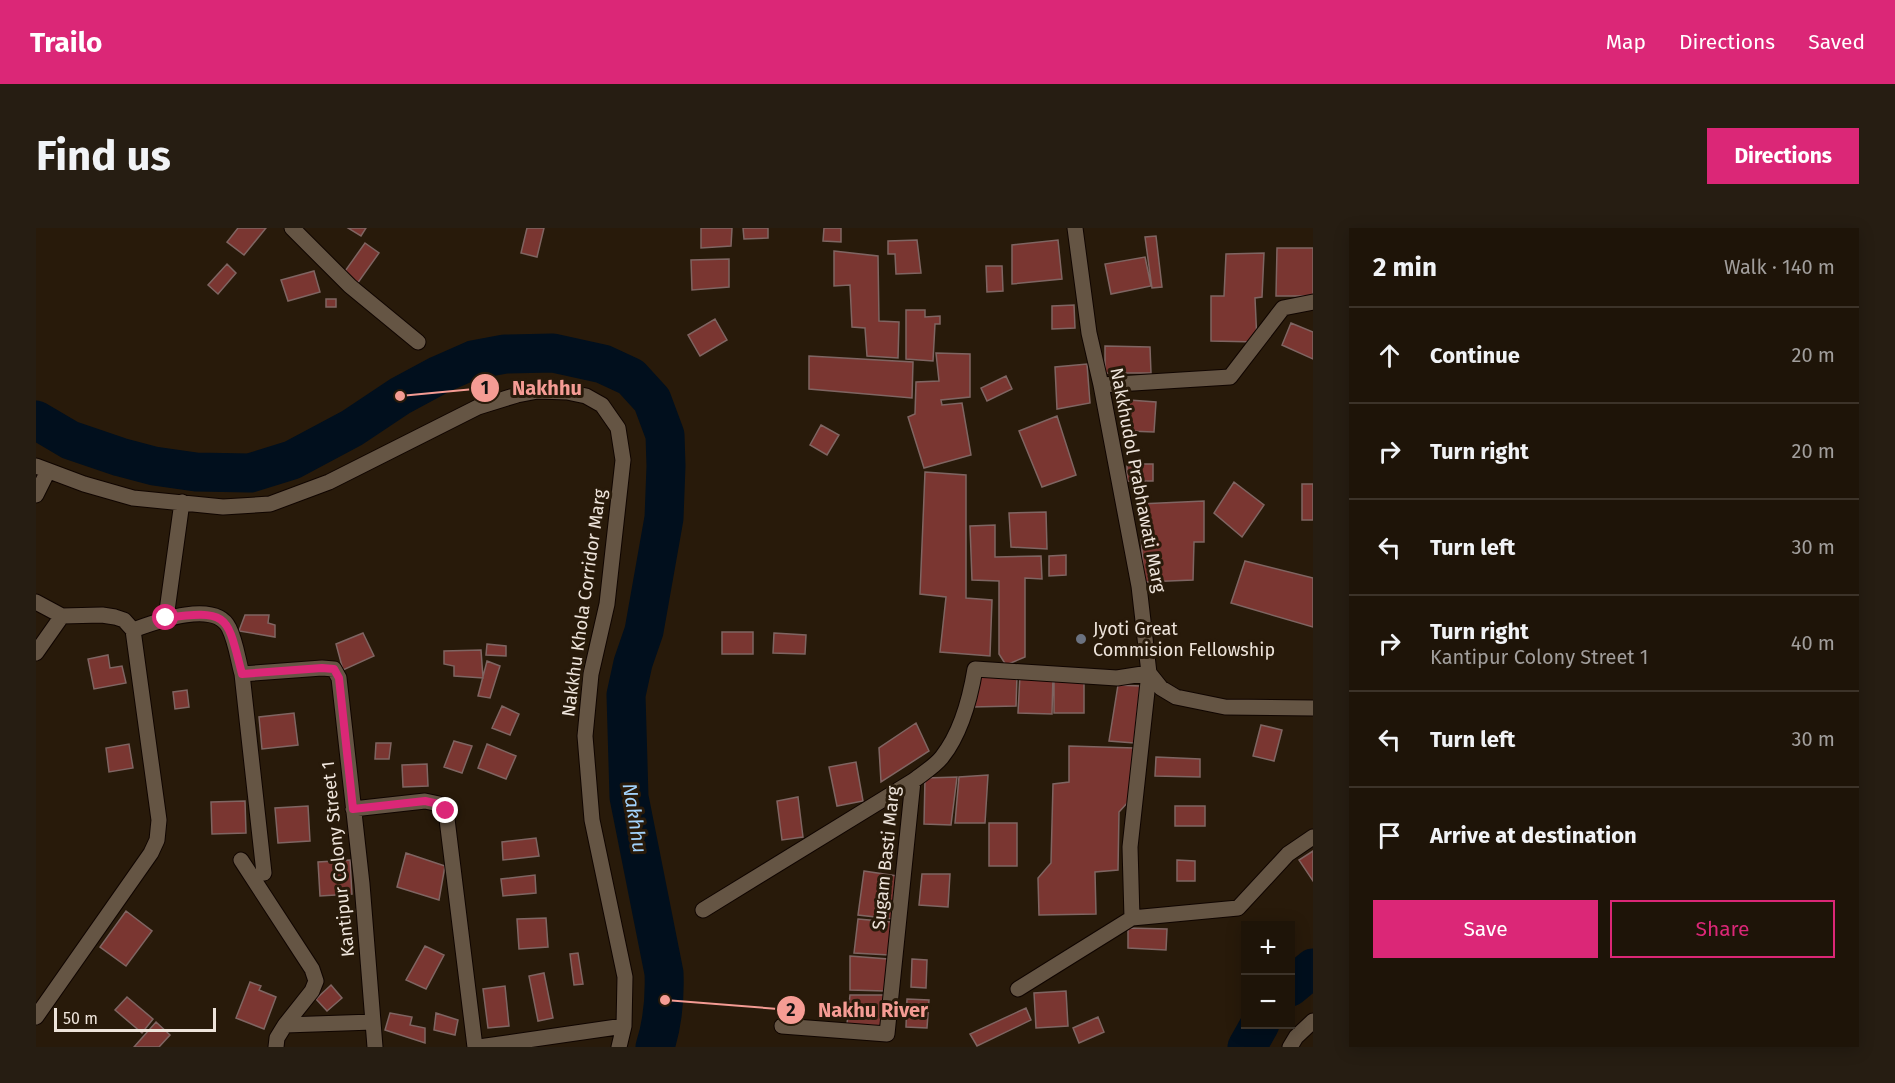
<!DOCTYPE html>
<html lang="en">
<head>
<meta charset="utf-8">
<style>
	body { margin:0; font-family:"Fira Sans",sans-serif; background:#261d12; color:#f1f3f6 }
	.controls { position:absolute; right:18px; bottom:18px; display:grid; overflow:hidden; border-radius:0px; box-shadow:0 3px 15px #0003 }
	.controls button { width:54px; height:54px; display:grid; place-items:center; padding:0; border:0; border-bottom:2px solid #3c3329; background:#1e1408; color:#f1f3f6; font:30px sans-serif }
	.scale { position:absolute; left:18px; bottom:15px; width:162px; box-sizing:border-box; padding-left:6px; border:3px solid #eee4db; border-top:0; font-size:16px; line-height:21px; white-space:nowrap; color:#eee4db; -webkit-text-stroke:4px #281a0a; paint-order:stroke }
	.stop { position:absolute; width:18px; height:18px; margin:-14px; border:4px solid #db2777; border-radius:50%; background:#fff }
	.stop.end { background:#db2777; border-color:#fff; box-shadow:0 2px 6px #0008 }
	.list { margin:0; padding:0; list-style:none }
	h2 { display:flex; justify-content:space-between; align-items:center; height:78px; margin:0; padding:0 24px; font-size:26px }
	h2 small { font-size:20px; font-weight:400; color:#a19e9c }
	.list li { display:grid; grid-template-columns:39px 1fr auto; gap:18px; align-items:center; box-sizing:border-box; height:96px; padding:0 24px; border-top:2px solid #3c3329 }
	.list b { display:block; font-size:22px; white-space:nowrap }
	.list p { margin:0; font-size:20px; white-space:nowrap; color:#a19e9c }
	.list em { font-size:20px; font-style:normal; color:#a19e9c }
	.actions { display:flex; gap:12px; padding:18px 24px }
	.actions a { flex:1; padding:14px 0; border:2px solid #db2777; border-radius:0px; text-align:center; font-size:21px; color:#db2777 }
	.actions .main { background:#db2777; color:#fff }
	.icon { flex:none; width:33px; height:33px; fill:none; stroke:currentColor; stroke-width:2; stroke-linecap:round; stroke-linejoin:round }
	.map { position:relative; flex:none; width:1277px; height:819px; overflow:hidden; border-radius:0px }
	header { display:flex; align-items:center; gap:36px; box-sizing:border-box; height:84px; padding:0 30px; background:#db2777; color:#fff }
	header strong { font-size:28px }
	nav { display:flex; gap:33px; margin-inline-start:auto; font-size:21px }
	.intro { display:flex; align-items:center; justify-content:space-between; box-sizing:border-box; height:144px; padding:0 36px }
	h1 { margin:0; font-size:42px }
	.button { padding:15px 27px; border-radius:0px; background:#db2777; color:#fff; font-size:21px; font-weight:700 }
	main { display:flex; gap:36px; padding:0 36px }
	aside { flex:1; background:#1e1408; border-radius:0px; box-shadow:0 3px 15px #0003 }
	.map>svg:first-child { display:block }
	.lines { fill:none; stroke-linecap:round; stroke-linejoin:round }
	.river { stroke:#010f1d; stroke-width:39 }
	.building { fill:#7a3631; stroke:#7f6562; stroke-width:1.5 }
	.minor-casing { stroke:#100500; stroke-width:17 }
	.minor { stroke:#655544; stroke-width:15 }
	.route { stroke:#db2777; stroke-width:8 }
	.worship-dot { fill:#6b7280; stroke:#281a0a; stroke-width:2 }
	.labels { text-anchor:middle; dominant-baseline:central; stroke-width:6; stroke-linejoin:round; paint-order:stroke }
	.street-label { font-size:18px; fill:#eee4db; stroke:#281a0a }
	.poi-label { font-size:18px; fill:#eee4db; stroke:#281a0a; text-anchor:start }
	.water-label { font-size:20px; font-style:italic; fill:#a3d3fc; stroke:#281a0a }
	.leader { fill:none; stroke:#f59c94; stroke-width:2 }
	.callout-dot { fill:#f59c94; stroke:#281a0a; stroke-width:2 }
	.mark-label { font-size:18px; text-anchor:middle; font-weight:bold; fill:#111 }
	.callout-label { font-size:20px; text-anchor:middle; font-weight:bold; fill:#f59c94; stroke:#281a0a; stroke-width:6; stroke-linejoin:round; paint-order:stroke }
</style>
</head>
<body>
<header>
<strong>Trailo</strong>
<nav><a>Map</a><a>Directions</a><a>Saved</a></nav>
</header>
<div class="intro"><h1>Find us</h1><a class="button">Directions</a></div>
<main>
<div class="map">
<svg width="1277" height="819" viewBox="0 0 1277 819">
	<rect width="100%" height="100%" fill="#281a0a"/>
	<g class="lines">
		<!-- river -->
		<path class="river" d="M0,192L34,212L84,229L118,238L160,244L214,245L256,232L316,200L364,168L403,147L437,132L469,126L517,125L567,136L595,149L616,172L629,207L630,238L628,290L608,403L597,435L590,467L593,569L628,745C629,771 627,794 619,819
			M1254,759L1277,740
			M1211,819L1224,796"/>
	</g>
	<!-- building -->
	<path class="building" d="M202,0H230L208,27L191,14Z
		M312,0H330L325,8Z
		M491,0H508L501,29L485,25Z
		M665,0H696L695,18L665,20Z
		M707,0H732V10L708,11Z
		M788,0H805V14L787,13Z
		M1120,8L1126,59L1116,60L1109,9Z
		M881,12L885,45L860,46L859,26H852V13Z
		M1022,12L1026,51L976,56V17Z
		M329,15L343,25L321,56L307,46Z
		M1241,20H1277V68H1240Z
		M798,23L842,28L843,93L863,94L862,130L831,128L829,100L816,99L814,57L798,58Z
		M1228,25L1226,69L1219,70L1221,114L1175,113V68H1188L1190,26Z
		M1109,29L1115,58L1075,66L1069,36Z
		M693,31V59L656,62L655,32Z
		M191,36L200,45L182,66L172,57Z
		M950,38H966L967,63L951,64Z
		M278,43L284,64L252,73L245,52Z
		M290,71H300V79H290Z
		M1038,77L1039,100L1016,101V78Z
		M870,82H889V89L904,88V96H899L897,133L870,131Z
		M679,91L691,112L664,128L652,107Z
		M1255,95L1277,104V131L1246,117Z
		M1069,118L1114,119L1115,145H1069Z
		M900,125L934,126V169L905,172L906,177L926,175L935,227L888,240L872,189L879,186L880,154L903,153Z
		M773,128L877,134L876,170L773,161Z
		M1051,136L1054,175L1021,181L1019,139Z
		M970,148L976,161L951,173L945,160Z
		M1093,172L1120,174L1118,204L1092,203Z
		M1021,188L1040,247L1006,259L983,203Z
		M785,197L803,207L791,227L774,217Z
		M1091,236H1117V253H1091Z
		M889,244L930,247V370L956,372L954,428L904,424L910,369L884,366Z
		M1198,254L1228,277L1206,309L1178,285Z
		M1266,256H1277V292H1266Z
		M1168,273V314H1158L1157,352L1108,354L1103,276Z
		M1010,284L1011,321L975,319L973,285Z
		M959,297V329L1005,328L1006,351L989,350V429L970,437L963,426V353L936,352L934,298Z
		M1030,327V347L1013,348V328Z
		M1209,333L1277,350V399L1195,375Z
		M209,387H233L232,395L239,397V409L203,403Z
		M686,404H717V426H686Z
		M327,405L338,428L307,442L300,416Z
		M738,405L770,407L769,426L737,425Z
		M451,416L470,418V428L450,427Z
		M445,422L447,450L418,448V438L408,436V423Z
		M72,427L74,440L86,438L90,455L58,461L52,431Z
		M451,433L464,438L454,470L442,468Z
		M942,446L981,447L980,478L936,479Z
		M984,447L1017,448L1016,486L982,485Z
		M1018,449L1048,451V485H1018Z
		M1082,457L1104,458L1098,515L1073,513Z
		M151,462L153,479L139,481L137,464Z
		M466,478L483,486L474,507L456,500Z
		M258,485L262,517L226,521L223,489Z
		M880,495L893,523L845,554L843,520Z
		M1225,497L1246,502L1238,533L1217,528Z
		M418,513L436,518L426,545L408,539Z
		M340,515H355L353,531H339Z
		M93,516L97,540L73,544L70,520Z
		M451,516L480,528L470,551L442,540Z
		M1033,518L1098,520L1093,573L1083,584L1082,642L1059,644L1060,686L1003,687L1002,650L1015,635L1017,556L1033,554Z
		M1120,529L1164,531V549L1119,548Z
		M820,534L827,573L801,578L793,539Z
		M391,536L392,558L367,559L366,537Z
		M952,547L949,595H919L923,549Z
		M921,549L915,597L888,596L889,550Z
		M762,569L767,609L746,612L741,573Z
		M209,573L210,605L176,606L175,574Z
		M272,578L274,613L242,615L239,580Z
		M1139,578H1169V598H1139Z
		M953,595H981V638H953Z
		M500,610L503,628L467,632L466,614Z
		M1277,623V653L1263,632Z
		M370,625L409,638L403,672L361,659Z
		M314,632L316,666L284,668L282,634Z
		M1141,632L1159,633V653H1141Z
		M828,643L861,648L857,691L822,687Z
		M886,646H914L912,679L883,677Z
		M499,647L500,665L467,668L465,651Z
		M90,683L116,703L90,738L64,719Z
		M510,690L512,719L483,721L481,691Z
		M822,691L855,694L853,727L818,725Z
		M1092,700L1131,701L1130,722L1092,720Z
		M389,718L408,727L390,761L370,752Z
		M542,725L547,756L538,757L534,726Z
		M814,728L852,731L849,763L814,762Z
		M876,731L891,732L890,760L875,759Z
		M508,745L517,790L502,793L493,748Z
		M214,754L225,758L223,762L240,769L228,801L200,790Z
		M295,757L306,770L291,783L280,771Z
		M469,758L473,798L452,800L447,761Z
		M1030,763L1032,798L1000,800L998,765Z
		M814,767H848L845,798L811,796Z
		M91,769L117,791L106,805L79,782Z
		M871,771L893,772L891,800L870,799Z
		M990,780L995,792L941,818L934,806Z
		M354,785L376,789L374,797L389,800V815L349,802Z
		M400,785L422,792L419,807L398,802Z
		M1062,789L1068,804L1043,815L1037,800Z
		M120,794L134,807L123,819H98Z"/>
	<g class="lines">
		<!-- minor casing -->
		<g class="minor-casing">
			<path id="minor" d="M256,0L314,58L382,114
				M1039,0L1053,105L1065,157L1103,358L1113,445L1125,460L1140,469L1189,479L1277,480
				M1065,157L1194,149L1247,80L1277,74
				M0,238L48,256L97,270L187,279L234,276L293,254L442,179L481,167L502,163L531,164L550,168L566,177L582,200L587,232L571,376L555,446L549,508L556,592L589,749L588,798L583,819
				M0,267L12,243
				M0,374L26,388L66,387L79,389L88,392L97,402L123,592L121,612L115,625L0,789
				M130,390L146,274
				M97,402C119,394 179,371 193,400C200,414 202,432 206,446L286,440L298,441L303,450L326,656L339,819
				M0,425L26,388
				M206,446L228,645
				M317,581L389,573L403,576L410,583L439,819
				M205,632L276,741L280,753L276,763L249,797
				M667,682L877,553
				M982,761L1096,690L1202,680L1252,626L1277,609
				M746,798L851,806L877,553C886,546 899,538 906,529C925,505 934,471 939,441L1081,450L1113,445L1094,619L1096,690
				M240,819L241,810L249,797L337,794
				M443,819L588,798
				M1254,819L1260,809L1277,793"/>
		</g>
		<!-- minor -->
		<use href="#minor" class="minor"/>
	</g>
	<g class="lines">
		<!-- route -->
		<path class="route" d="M130,390C194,381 191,388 206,446L286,440L298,441L303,450L317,581L389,573L403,576L410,583"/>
	</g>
	<!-- markers -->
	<circle class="worship-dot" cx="1045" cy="411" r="6"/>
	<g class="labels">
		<!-- street labels -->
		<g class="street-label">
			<text transform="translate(1102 252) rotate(79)">Nakkhudol Prabhawati Marg</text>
			<text transform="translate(548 375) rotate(-82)">Nakkhu Khola Corridor Marg</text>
			<text transform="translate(850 630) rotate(-84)">Sugam Basti Marg</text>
			<text transform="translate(302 631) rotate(-96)">Kantipur Colony Street 1</text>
		</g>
		<!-- poi labels -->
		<g class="poi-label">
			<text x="1057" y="401">Jyoti Great<tspan x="1057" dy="21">Commision Fellowship</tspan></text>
		</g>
		<!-- water labels -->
		<g class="water-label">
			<text transform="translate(599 590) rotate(81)">Nakhhu</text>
		</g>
	</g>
	<!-- callouts -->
	<path class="leader" d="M364 168L449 160M629 772L755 782"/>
	<g class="callout-dot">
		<circle cx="364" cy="168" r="6"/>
		<circle cx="629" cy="772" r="6"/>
		<circle cx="449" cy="160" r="15"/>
		<circle cx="755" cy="782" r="15"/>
	</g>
	<g class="mark-label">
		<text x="449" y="166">1</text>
		<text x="755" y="788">2</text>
	</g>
	<g class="callout-label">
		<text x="511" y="167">Nakhhu</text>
		<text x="837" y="789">Nakhu River</text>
	</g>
</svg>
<div class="controls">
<button>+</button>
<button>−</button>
</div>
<div class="scale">50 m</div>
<div class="stop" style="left:130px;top:390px"></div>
<div class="stop end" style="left:410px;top:583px"></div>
</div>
<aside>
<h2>2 min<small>Walk · 140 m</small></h2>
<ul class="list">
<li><svg class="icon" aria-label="ahead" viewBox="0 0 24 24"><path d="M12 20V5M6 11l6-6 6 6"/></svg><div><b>Continue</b></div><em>20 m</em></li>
<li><svg class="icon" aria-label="right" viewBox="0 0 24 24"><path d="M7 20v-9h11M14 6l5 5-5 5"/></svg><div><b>Turn right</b></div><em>20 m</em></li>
<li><svg class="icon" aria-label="left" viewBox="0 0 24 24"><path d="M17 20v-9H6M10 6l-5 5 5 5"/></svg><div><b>Turn left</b></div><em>30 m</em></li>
<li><svg class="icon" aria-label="right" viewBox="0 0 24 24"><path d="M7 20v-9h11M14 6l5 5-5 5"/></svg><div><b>Turn right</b><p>Kantipur Colony Street 1</p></div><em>40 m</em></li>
<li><svg class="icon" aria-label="left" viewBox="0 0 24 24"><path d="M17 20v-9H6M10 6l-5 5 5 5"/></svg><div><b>Turn left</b></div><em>30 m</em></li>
<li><svg class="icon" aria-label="arrive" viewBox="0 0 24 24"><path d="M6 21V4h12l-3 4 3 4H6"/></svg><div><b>Arrive at destination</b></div></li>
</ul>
<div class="actions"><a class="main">Save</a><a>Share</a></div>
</aside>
</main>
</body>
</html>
